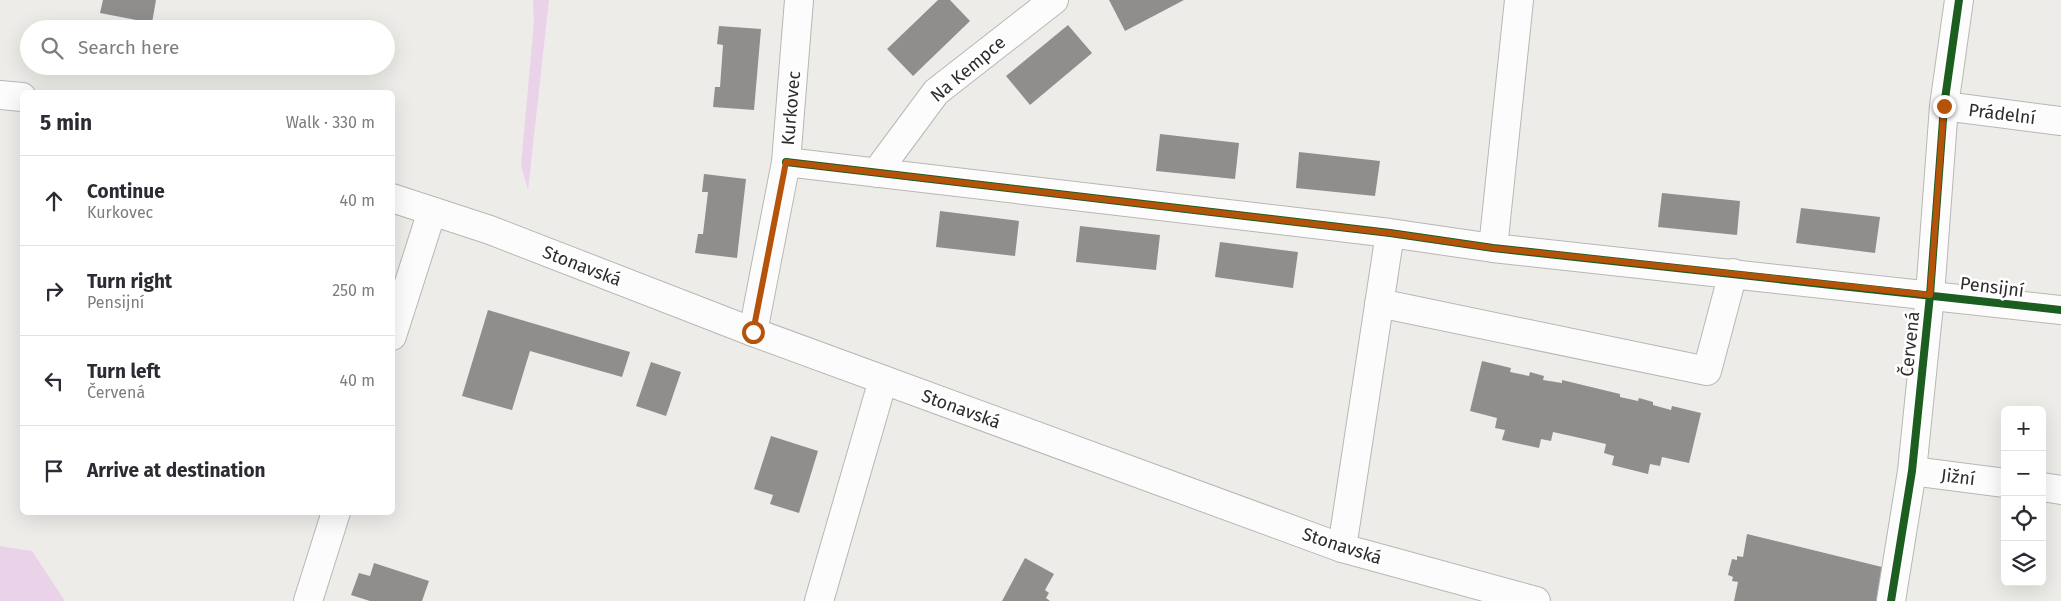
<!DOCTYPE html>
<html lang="en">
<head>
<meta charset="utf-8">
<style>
	body { margin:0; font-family:"Fira Sans",sans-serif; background:#f2f2f3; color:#2b2b33 }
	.controls { position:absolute; right:15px; bottom:15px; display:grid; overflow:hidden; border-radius:8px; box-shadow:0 5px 20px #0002 }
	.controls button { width:45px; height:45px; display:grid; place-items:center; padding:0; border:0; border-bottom:1px solid #e1e1e2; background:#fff; color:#2b2b33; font:25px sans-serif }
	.stop { position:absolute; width:15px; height:15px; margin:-11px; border:4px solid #b45309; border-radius:50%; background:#fff }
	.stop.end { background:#b45309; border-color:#fff; box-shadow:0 1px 5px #0008 }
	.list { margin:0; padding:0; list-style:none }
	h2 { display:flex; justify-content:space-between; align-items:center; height:65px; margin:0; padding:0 20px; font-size:21px }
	h2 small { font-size:16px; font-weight:400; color:#7c7c81 }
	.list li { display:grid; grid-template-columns:32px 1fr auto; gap:15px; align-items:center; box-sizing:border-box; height:90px; padding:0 20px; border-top:1px solid #e1e1e2 }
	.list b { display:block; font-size:19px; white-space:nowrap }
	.list p { margin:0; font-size:16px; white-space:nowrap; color:#7c7c81 }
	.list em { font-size:16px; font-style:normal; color:#7c7c81 }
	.icon { flex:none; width:28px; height:28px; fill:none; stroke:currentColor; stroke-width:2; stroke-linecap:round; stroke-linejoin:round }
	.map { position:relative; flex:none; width:2061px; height:601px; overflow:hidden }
	.search { position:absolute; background:#fff; box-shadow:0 5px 20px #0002; left:20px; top:20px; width:375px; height:55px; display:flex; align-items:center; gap:12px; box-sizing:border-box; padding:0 18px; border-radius:28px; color:#7c7c81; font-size:19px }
	.panel { position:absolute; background:#fff; box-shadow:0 5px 20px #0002; left:20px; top:90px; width:375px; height:425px; border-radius:8px }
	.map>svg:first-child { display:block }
	.green { fill:#ead3e8 }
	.building { fill:#908e8c }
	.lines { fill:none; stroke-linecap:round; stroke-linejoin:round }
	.minor-casing { stroke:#b8b7b5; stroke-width:30 }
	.major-casing { stroke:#b8b7b5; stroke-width:30 }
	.minor { stroke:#fcfcfc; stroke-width:28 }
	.major { stroke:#fcfcfc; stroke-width:28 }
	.cycleway-casing { stroke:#fff; stroke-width:11 }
	.cycleway { stroke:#1b5e20; stroke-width:8 }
	.route { stroke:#b45309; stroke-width:6 }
	.labels { text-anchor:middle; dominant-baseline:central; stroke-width:5; stroke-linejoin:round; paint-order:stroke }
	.street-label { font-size:18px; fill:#2d2c2a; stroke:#fff }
</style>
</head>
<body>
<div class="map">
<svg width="2061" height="601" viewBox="0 0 2061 601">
	<rect width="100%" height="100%" fill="#edece9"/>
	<!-- green -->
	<path class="green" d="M533,0H549L528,190L521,165L534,22Z
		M0,546L32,551L65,601H0Z"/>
	<!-- building -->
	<path class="building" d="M103,0H156L152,23L100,13Z
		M938,0H950L970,21L913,76L887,49Z
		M1109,0H1184L1125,31Z
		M1068,25L1092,53L1030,105L1006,76Z
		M719,26L761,29L754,110L713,107L715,87H720L723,45L717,44Z
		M1160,134L1239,143L1235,179L1156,171Z
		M1299,152L1380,161L1375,196L1296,188Z
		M704,174L746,179L737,258L695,253L698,234H703L708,192H702Z
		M1662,193L1740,201L1737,235L1658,227Z
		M1801,208L1880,217L1875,253L1796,243Z
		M940,211L1019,221L1015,256L936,247Z
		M1080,226L1160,235L1156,270L1076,262Z
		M1220,242L1298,252L1293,288L1215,277Z
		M488,310L630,352L622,377L530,351L512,410L462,396Z
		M1482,361L1511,368L1510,372L1529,376L1530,372L1544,376L1543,380L1562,383V380L1620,394V397L1638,401L1639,398L1653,402V405L1671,410L1672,406L1701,413L1689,463L1662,457L1660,466L1650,464L1648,474L1612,465L1614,456L1604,453L1606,444L1580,438L1553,432L1551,441L1541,439L1539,448L1502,440L1505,430L1495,428L1497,418L1470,411Z
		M651,362L681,372L666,416L636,406Z
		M771,436L818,451L799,513L770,504L773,495L754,489Z
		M1747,534L1886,568L1882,601H1734L1738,582L1732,581L1733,577L1728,575L1732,559L1737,560V556L1743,557Z
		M1025,558L1054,574L1045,590L1049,593L1046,598L1050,601H1002Z
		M374,563L429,581L422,601H370L351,595L359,573L370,576Z"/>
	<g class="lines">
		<!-- minor casing -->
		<g class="minor-casing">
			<path id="minor" d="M1944,106L2061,121
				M786,162L1390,233L1493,248L2061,310
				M876,173L936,92L1054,0
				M1493,248L1519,0
				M1379,303L1707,371L1733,273
				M753,332L786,162L799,0
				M392,336L432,211
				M1912,471L2005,483
				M2042,487L2061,490
				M1342,548L1390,233
				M308,601L336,512
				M819,601L883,380
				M1891,601L1912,471L1930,295L1944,106L1959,0"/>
		</g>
		<!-- major casing -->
		<g class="major-casing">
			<path id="major" d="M0,95L22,97
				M392,198L490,230L753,332L1342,548L1536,601"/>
		</g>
		<!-- minor -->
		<use href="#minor" class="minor"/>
		<!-- major -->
		<use href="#major" class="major"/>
		<!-- cycleway casing -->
		<g class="cycleway-casing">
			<path id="cycleway" d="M786,162L1390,233L1493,248L2061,310
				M1891,601L1912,471L1930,295L1944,106L1959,0"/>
		</g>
		<!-- cycleway -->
		<use href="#cycleway" class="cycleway"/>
	</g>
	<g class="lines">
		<!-- route -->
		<path class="route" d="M753,332L786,162L1390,233L1493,248L1930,295L1944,106"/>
	</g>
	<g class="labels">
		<!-- street labels -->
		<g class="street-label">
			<text transform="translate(968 69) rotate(-40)">Na Kempce</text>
			<text transform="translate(791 108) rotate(-85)">Kurkovec</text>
			<text transform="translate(2002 114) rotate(7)">Prádelní</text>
			<text transform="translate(582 266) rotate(21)">Stonavská</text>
			<text transform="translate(1992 287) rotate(7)">Pensijní</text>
			<text transform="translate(1910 344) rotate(-84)">Červená</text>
			<text transform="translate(961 409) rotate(20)">Stonavská</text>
			<text transform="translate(1958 477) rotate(7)">Jižní</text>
			<text transform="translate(1342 546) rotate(18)">Stonavská</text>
		</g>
	</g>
</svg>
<div class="controls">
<button>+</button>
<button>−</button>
<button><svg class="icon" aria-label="locate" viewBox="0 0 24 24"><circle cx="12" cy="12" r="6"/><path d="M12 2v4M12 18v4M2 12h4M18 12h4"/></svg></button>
<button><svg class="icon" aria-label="layers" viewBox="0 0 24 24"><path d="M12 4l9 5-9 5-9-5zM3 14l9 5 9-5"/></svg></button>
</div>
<div class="stop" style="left:753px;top:332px"></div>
<div class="stop end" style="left:1944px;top:106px"></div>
<div class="search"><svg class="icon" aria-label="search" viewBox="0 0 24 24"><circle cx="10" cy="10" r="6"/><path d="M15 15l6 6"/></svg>Search here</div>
<section class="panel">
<h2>5 min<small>Walk · 330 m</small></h2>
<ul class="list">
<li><svg class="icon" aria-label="ahead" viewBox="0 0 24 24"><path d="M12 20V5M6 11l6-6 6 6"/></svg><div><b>Continue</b><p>Kurkovec</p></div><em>40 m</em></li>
<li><svg class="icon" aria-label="right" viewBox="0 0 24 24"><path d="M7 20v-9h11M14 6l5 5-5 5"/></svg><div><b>Turn right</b><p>Pensijní</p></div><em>250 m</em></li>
<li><svg class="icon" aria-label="left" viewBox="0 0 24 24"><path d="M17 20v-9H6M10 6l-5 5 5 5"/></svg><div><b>Turn left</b><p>Červená</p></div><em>40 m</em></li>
<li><svg class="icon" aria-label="arrive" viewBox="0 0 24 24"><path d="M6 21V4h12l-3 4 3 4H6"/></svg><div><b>Arrive at destination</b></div></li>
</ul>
</section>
</div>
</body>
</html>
